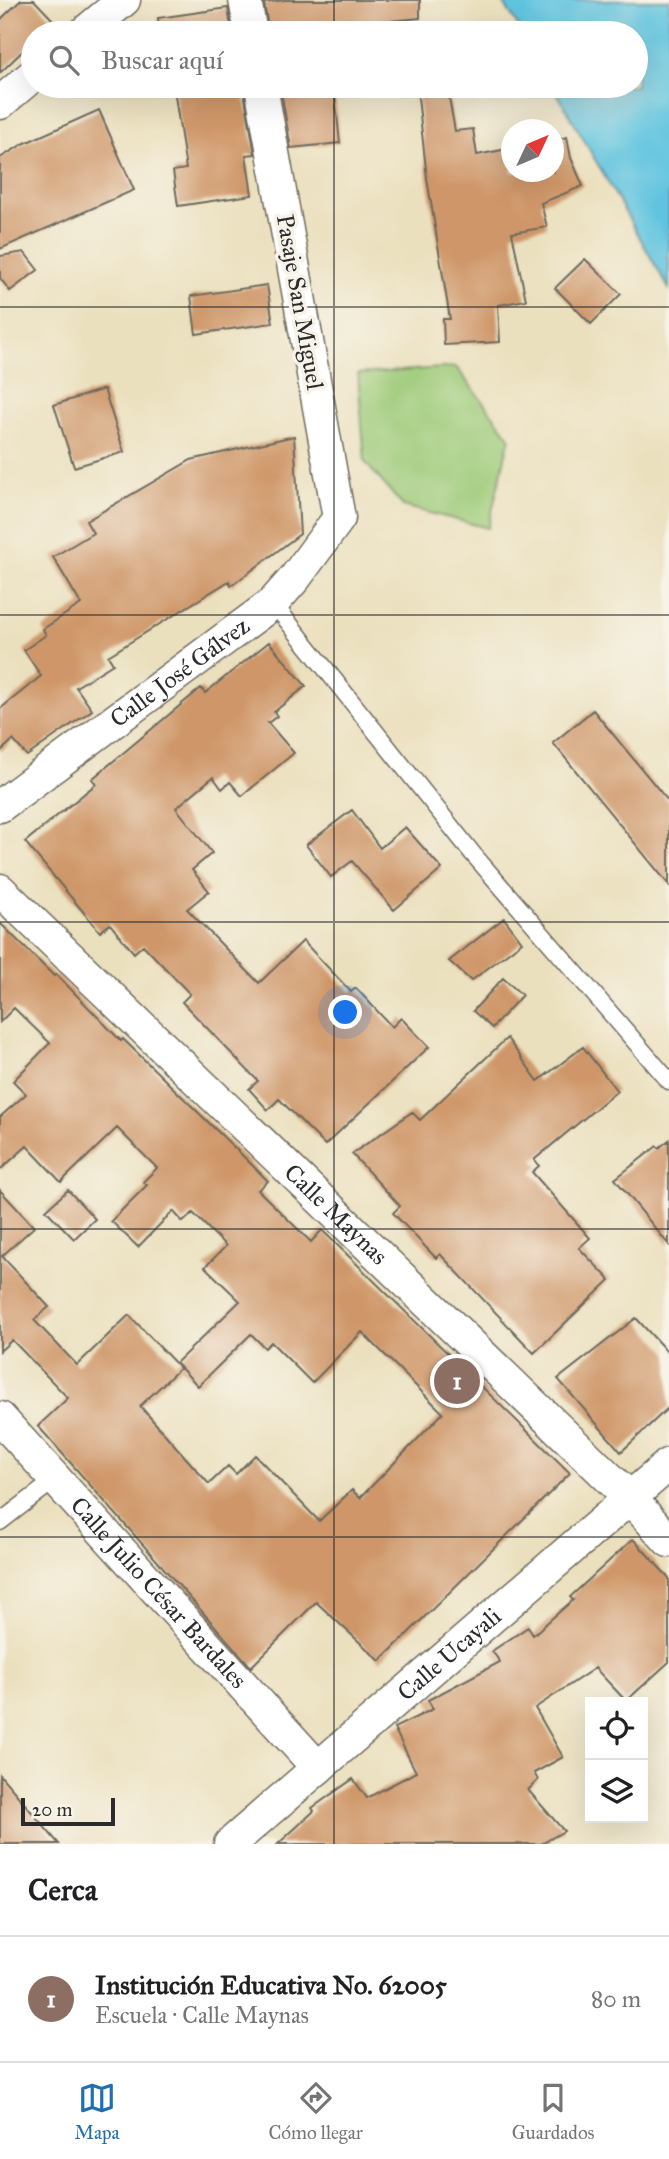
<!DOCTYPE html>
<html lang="es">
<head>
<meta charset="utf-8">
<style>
	body { margin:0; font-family:"IM FELL Great Primer",serif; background:#f6f6f6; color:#202124 }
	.controls { position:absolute; right:21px; bottom:21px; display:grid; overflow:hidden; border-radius:0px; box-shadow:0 7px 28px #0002 }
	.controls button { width:63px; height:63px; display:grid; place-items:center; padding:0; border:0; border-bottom:2px solid #e0e0e0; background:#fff; color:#202124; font:35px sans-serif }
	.compass { position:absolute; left:501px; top:119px; width:63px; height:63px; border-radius:50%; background:#fff; box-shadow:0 7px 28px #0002; rotate:46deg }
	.scale { position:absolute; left:21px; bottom:18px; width:94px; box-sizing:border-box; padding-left:7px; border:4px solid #2b2b2b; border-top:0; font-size:19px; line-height:24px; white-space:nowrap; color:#2b2b2b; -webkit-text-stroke:5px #f7f3e8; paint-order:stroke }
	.you { position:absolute; left:346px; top:1013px; width:24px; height:24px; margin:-18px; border:5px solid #fff; border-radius:50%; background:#1a73e8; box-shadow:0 0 0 10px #1a73e833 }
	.badge { display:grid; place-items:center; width:46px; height:46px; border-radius:50%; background:#1f6fb2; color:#fff; font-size:23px; font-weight:700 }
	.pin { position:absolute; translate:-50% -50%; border:4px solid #fff; box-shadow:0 2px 7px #0006 }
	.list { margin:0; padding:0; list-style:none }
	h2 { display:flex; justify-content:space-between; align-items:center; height:91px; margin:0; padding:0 28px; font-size:30px }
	h2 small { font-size:23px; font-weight:400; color:#757577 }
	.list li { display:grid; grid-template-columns:46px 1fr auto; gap:21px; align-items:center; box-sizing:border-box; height:126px; padding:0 28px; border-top:2px solid #e0e0e0 }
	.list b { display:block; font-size:26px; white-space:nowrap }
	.list p { margin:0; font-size:23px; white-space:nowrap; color:#757577 }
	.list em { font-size:23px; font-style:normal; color:#757577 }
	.icon { flex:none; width:38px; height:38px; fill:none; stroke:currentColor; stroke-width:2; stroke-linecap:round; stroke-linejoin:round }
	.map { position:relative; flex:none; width:669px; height:1844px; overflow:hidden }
	.search { position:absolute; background:#fff; box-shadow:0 7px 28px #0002; left:21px; right:21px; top:21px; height:77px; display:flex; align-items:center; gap:18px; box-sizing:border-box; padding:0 24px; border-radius:38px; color:#757577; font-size:26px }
	.sheet { height:217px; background:#fff }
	nav { display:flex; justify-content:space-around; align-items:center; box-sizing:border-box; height:98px; border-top:2px solid #e0e0e0; background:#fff; font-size:19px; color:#757577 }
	nav a { display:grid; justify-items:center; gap:4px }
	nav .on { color:#1f6fb2 }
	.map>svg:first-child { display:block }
	.green { fill:#9dca78; stroke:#647a52; stroke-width:2 }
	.water { fill:#61c4df; stroke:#467885; stroke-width:2 }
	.building { fill:#cf9769 }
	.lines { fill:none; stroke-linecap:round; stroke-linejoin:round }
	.service-casing { stroke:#6e6a5e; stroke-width:19 }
	.minor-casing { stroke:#6e6a5e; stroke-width:35 }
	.service { stroke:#fff; stroke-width:16 }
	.minor { stroke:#fff; stroke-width:32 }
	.grid { fill:none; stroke:#2b2b2b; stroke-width:2; stroke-opacity:0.55 }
	.labels { text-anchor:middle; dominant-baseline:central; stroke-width:7; stroke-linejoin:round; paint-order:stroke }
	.street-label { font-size:24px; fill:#2b2b2b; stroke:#f7f3e8 }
</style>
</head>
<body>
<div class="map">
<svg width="669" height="1844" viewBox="0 0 669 1844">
	<rect width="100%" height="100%" fill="#f7f3e8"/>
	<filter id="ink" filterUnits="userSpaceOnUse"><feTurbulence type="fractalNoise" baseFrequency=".0143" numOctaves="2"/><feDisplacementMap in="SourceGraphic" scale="14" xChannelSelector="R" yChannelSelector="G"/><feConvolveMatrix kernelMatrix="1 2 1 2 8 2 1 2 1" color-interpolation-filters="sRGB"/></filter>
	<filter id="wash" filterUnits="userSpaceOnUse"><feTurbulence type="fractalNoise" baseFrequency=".00686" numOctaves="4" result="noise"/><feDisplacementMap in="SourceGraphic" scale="28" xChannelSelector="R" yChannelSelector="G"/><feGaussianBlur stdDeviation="1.57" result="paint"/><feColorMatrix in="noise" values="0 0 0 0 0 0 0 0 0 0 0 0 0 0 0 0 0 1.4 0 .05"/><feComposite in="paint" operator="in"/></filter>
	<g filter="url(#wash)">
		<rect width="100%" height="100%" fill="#ebe0be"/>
		<!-- green -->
		<path class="green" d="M456,367L510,437L488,528L403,506L365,462L358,374Z"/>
		<!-- water -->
		<path class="water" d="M502,0H669V289L553,86H636V33H522Z"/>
		<g id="blocks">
			<!-- building -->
			<path class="building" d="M21,0H34L54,21L41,33H33V41L0,73V20Z
				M284,0H420V18L327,27L328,33H269L264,3Z
				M228,8L232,33H159L158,18Z
				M195,86H243L255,154L246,155L252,195L178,206L173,171L186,169L174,89Z
				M280,86H334L340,143L291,148Z
				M431,86H447L455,131L473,129L477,155L512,148V172H554V140L567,137L571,158L583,186L541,203L547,227L512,233L526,300L498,305L500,342L444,345L443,319H450L427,178L417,88Z
				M99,110L134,190L0,249V158L23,144Z
				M24,252L38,270L10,291L0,278V256Z
				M585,259L621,294L591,324L555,288Z
				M267,285L273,323L196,334L191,296Z
				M104,389L124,452L74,467L54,405Z
				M294,436L300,534L231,586L229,581L108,656L113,664L76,687L92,710L27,756L13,740L0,752V709L41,676L24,650L46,635L43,629L81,604L53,557L93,533L86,521L191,460Z
				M269,642L306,686L274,712L277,716L268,723L294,753L242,796L230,782L222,789L213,777L176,808L212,853L192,870L209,891L187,909L259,983L303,941L351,992L356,988L392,1027L401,1018L429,1047L325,1145L279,1099L268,1110L249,1089L258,1081L182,1002L190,994L143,945L134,953L110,924L100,932L25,842L96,784L92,779L201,688L205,693Z
				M593,710L669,802V885L553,743Z
				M352,810L380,848L405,827L442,869L394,910L352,861L331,877L306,845Z
				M504,918L522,942L471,981L449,961Z
				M0,923L54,976L56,974L121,1041L123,1039L247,1160L268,1181L258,1190L311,1242L322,1230L570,1473L380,1661L316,1602L251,1667L38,1426L68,1398L12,1340L0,1351V1190L34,1227L2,1256L49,1307L34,1320L77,1365L129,1315L180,1368L140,1406L209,1484L228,1466L236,1474L255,1455L319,1521L352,1490L360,1498L443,1413L362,1332L312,1383L271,1342L265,1348L251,1334L198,1386L176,1363L240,1301L205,1267L226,1246L193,1213L183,1222L173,1211L138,1247L111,1221L147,1185L143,1182L157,1168L117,1128L61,1182L27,1146L0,1170V1117L26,1094L13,1081L50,1043L14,1008L0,1022Z
				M503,978L522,995L492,1028L473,1011Z
				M507,1038L538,1081L583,1047L617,1091L534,1160L539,1166L532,1172L590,1238L579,1248L610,1280L534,1353L440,1254L436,1258L393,1213L400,1206L352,1154L412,1112L420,1120Z
				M669,1140V1245L615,1179L657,1146L659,1148Z
				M68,1190L95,1219L74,1239L46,1210Z
				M636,1318L669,1354V1407L621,1452L558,1379Z
				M633,1539L669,1578V1662L626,1701L595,1668L535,1708L563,1757L534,1773L538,1780L528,1790L564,1831L541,1844H278L314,1811L312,1808L353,1779L367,1798L416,1772L394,1728L433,1709L428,1700L500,1662L492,1651L528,1627L533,1635L573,1600L570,1597Z
				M0,1775L59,1844H0Z"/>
		</g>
	</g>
	<g filter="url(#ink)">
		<use href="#blocks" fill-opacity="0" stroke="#6e6a5e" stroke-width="2"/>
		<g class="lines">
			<!-- service casing -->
			<g class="service-casing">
				<path id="service" d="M273,603L473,854L669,1081
					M0,1522L56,1479"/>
			</g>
			<!-- minor casing -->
			<g class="minor-casing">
				<g id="minor">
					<path d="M245,0L251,33"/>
					<path d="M84,33L124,0"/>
					<path d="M0,103L33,75"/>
					<path id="s1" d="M0,806L273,603L295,578L339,518L261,86"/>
					<path id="s2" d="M0,890L631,1499L669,1541"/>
					<path id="s3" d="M0,1418L318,1768"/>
					<path id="s4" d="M230,1844L669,1464"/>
				</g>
			</g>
			<!-- service -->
			<use href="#service" class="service"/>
			<!-- minor -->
			<use href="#minor" class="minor"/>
		</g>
	</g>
	<!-- grid -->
	<path class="grid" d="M334,0V33M334,86V1844M0,307H669M0,615H669M0,922H669M0,1229H669M0,1537H669"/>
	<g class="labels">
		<!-- street labels -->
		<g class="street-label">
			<text transform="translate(300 302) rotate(80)">Pasaje San Miguel</text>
			<text stroke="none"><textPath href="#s1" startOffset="224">Calle José Gálvez</textPath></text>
			<text stroke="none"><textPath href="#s2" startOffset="467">Calle Maynas</textPath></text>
			<text stroke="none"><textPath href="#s3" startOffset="236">Calle Julio César Bardales</textPath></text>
			<text stroke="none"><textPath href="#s4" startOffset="290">Calle Ucayali</textPath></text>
		</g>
	</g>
</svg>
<div class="controls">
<button><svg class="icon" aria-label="locate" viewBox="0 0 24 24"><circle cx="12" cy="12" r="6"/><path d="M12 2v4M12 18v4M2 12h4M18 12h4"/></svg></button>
<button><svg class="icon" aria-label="layers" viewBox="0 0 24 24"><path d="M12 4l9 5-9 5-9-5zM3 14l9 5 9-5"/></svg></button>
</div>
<svg class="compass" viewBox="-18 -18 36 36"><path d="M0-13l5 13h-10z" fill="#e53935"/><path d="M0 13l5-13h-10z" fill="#757577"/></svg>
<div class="scale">20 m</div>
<div class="you"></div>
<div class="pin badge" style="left:457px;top:1381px;background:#8d6e63">1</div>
<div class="search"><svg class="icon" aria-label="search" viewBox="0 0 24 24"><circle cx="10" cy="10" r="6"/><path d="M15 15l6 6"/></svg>Buscar aquí</div>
</div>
<section class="sheet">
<h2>Cerca<small></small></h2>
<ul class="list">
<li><span class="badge" style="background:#8d6e63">1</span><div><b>Institución Educativa No. 62005</b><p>Escuela · Calle Maynas</p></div><em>80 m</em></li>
</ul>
</section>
<nav>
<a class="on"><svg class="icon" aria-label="map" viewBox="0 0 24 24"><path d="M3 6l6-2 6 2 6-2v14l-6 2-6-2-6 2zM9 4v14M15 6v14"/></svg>Mapa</a>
<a><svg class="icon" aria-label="directions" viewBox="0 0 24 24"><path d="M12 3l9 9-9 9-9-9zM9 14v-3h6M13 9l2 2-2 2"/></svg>Cómo llegar</a>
<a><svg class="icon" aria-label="saved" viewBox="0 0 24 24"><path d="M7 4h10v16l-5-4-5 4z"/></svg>Guardados</a>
</nav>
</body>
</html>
